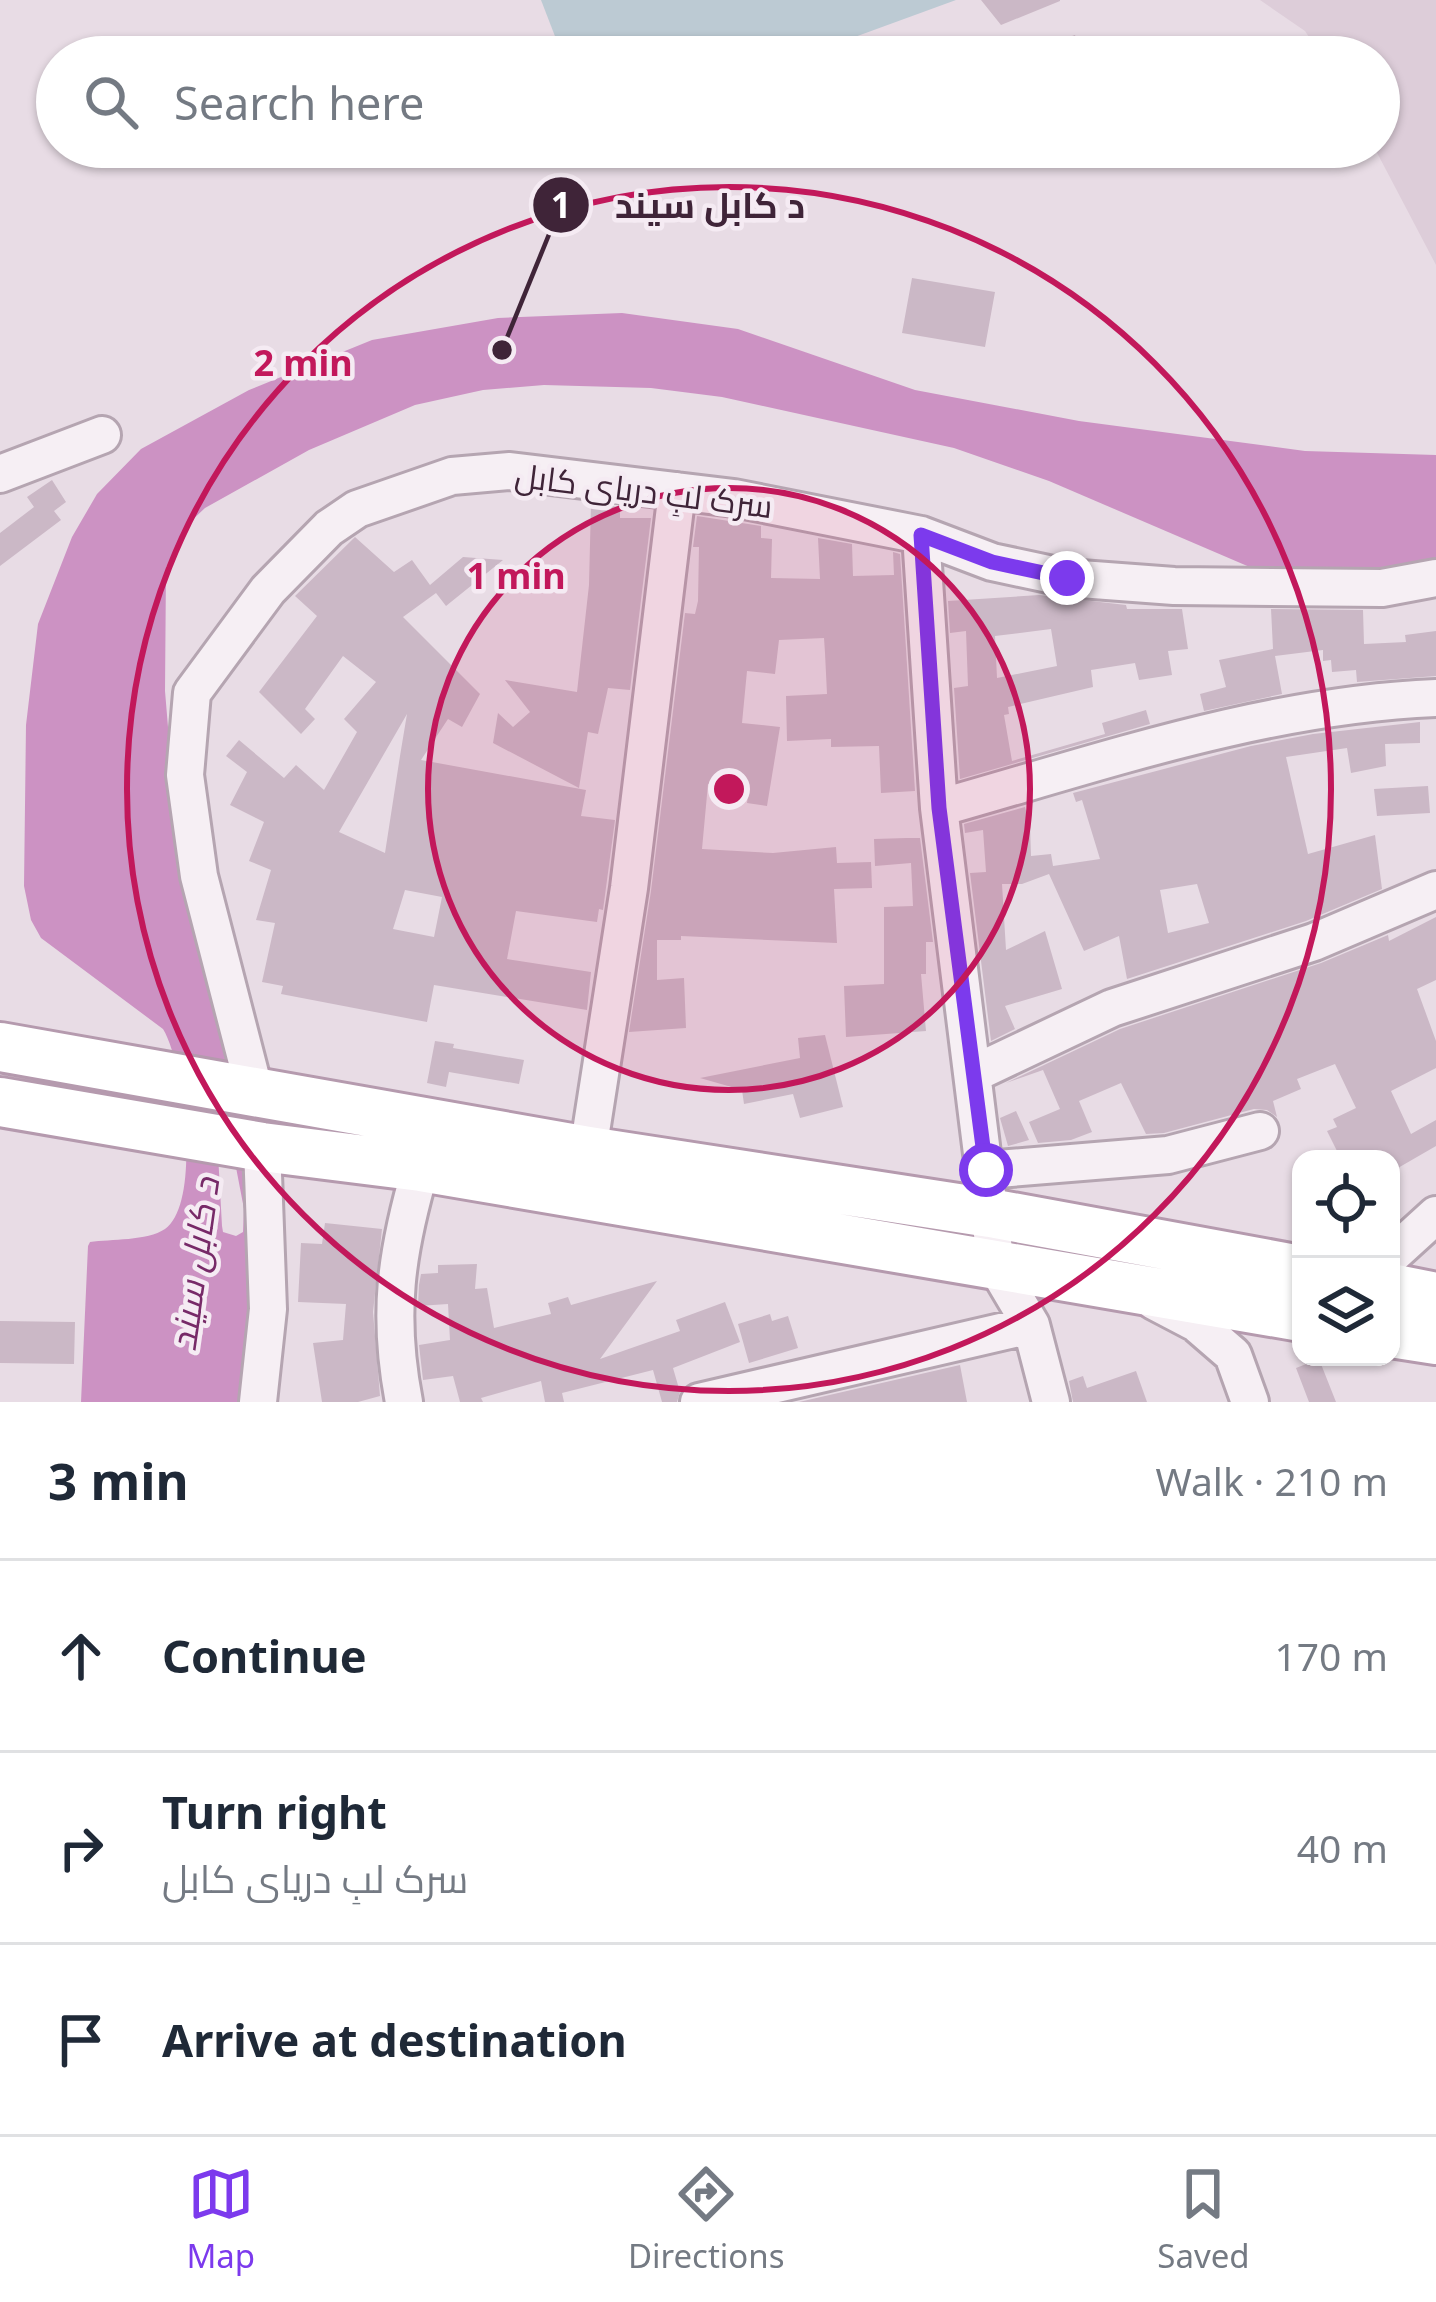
<!DOCTYPE html>
<html lang="en">
<head>
<meta charset="utf-8">
<style>
	body { margin:0; font-family:"Noto Sans",Cairo,sans-serif; background:#f6f6f7; color:#1f2937 }
	.controls { position:absolute; right:36px; bottom:36px; display:grid; overflow:hidden; border-radius:24px; box-shadow:0 3px 9px #0004 }
	.controls button { width:108px; height:108px; display:grid; place-items:center; padding:0; border:0; border-bottom:3px solid #e0e1e3; background:#fff; color:#1f2937; font:60px sans-serif }
	.stop { position:absolute; width:36px; height:36px; margin:-27px; border:9px solid #7c3aed; border-radius:50%; background:#fff }
	.stop.end { background:#7c3aed; border-color:#fff; box-shadow:0 3px 12px #0008 }
	.list { margin:0; padding:0; list-style:none }
	h2 { display:flex; justify-content:space-between; align-items:center; height:156px; margin:0; padding:0 48px; font-size:51px }
	h2 small { font-size:39px; font-weight:400; color:#747a83 }
	.list li { display:grid; grid-template-columns:78px 1fr auto; gap:36px; align-items:center; box-sizing:border-box; height:192px; padding:0 48px; border-top:3px solid #e0e1e3 }
	.list b { display:block; font-size:45px; white-space:nowrap }
	.list p { margin:0; font-size:39px; white-space:nowrap; color:#747a83 }
	.list em { font-size:39px; font-style:normal; color:#747a83 }
	.icon { flex:none; width:66px; height:66px; fill:none; stroke:currentColor; stroke-width:2; stroke-linecap:round; stroke-linejoin:round }
	.map { position:relative; flex:none; width:1436px; height:1402px; overflow:hidden }
	.search { position:absolute; background:#fff; box-shadow:0 3px 9px #0004; left:36px; right:36px; top:36px; height:132px; display:flex; align-items:center; gap:30px; box-sizing:border-box; padding:0 42px; border-radius:66px; color:#747a83; font-size:45px }
	.sheet { height:732px; background:#fff }
	nav { display:flex; justify-content:space-around; align-items:center; box-sizing:border-box; height:168px; border-top:3px solid #e0e1e3; background:#fff; font-size:33px; color:#747a83 }
	nav a { display:grid; justify-items:center; gap:6px }
	nav .on { color:#7c3aed }
	.map>svg:first-child { display:block }
	.built { fill:#ddcdd9 }
	.green { fill:#bccad3 }
	.water { fill:#cc92c3; fill-rule:evenodd }
	.building { fill:#cbb8c6; fill-rule:evenodd }
	.lines { fill:none; stroke-linecap:round; stroke-linejoin:round }
	.minor-casing { stroke:#b5a5b1; stroke-width:42 }
	.major-casing { stroke:#b59aae; stroke-width:54 }
	.minor { stroke:#f6eff4; stroke-width:36 }
	.major { stroke:#fff; stroke-width:48 }
	.route { stroke:#7c3aed; stroke-width:15 }
	.ring { fill:none; stroke:#c2185b; stroke-width:6 }
	.labels { text-anchor:middle; dominant-baseline:central; stroke-width:9; stroke-linejoin:round; paint-order:stroke }
	.street-label { font-size:33px; fill:#3f2438; stroke:#f5ebf3 }
	.water-label { font-size:36px; font-style:italic; fill:#772a68; stroke:#f5ebf3 }
	.centre { fill:#c2185b; stroke:#f5ebf3; stroke-width:6 }
	.ring-label { font-size:36px; text-anchor:middle; font-weight:bold; fill:#c2185b; stroke:#f5ebf3; stroke-width:9; stroke-linejoin:round; paint-order:stroke }
	.leader { fill:none; stroke:#3f2438; stroke-width:4.5 }
	.callout-dot { fill:#3f2438; stroke:#f5ebf3; stroke-width:4.5 }
	.mark-label { font-size:36px; text-anchor:middle; font-weight:bold; fill:#fff }
	.callout-label { font-size:36px; text-anchor:middle; font-weight:bold; fill:#3f2438; stroke:#f5ebf3; stroke-width:9; stroke-linejoin:round; paint-order:stroke }
</style>
</head>
<body>
<div class="map">
<svg width="1436" height="1402" viewBox="0 0 1436 1402">
	<rect width="100%" height="100%" fill="#e8dce5"/>
	<!-- built -->
	<path class="built" d="M1260,0H1436V265L1374,147H1379V57H1322L1305,31Z"/>
	<!-- green -->
	<path class="green" d="M541,0H956L800,57H563Z"/>
	<!-- water -->
	<path class="water" d="M622,313L738,329L915,390L1079,421L1305,451L1436,455V563L1285,578L1252,568L1049,481L954,448L722,397L651,388L544,385L483,390L415,405L309,450L205,508L189,523L166,567L165,691L174,799L199,953L229,1053L252,1153L260,1227L242,1402H81L88,1246L90,1242C111,1239 147,1241 165,1229C202,1203 184,1063 163,1029L41,938L31,920L24,886L26,725L38,624L72,537L97,494L141,449L249,390L372,340L498,318ZM229,1131L244,1209L243,1232L236,1236L223,1232L222,1226L217,1136Z"/>
	<!-- building -->
	<path class="building" d="M981,0H1060V1L1001,25Z
		M1075,35L1083,57H1062L1057,41Z
		M912,278L995,292L985,347L902,333Z
		M52,480L66,502L54,511L61,520L0,566V533L34,507L27,497Z
		M591,504L620,507V518H651L630,690L608,688L598,734L588,732L579,788L493,743L498,713L513,727L530,712L505,680L577,692L589,585Z
		M697,516L761,526V538L772,539L771,578L820,579L818,538L852,544L853,576L894,575L893,552L900,554L915,791L881,793L879,746L831,747V739L787,741L786,696L827,694L825,653L824,638L779,640L775,674L747,671L742,723L780,727L767,806L747,803L749,788L708,784L702,849L773,853L836,847L837,863L871,862L872,888L834,889L837,943L681,936V940H657V980L684,978L686,1028L629,1032L651,891L685,613L695,614L698,601L699,547H693Z
		M355,537L394,572L412,560L430,585L463,557L503,560L446,606L436,593L403,617L480,694L462,727L448,719L421,760L586,790L581,816L615,820L603,910L599,909L597,922L516,911L507,959L591,972L587,1010L434,985L427,1022L281,994L283,986L262,982L275,923L256,920L271,870L249,861L264,822L230,805L247,772L226,756L239,740L284,778L296,765L324,790L357,732L344,719L376,682L343,656L305,709L315,719L301,734L259,692L317,616L295,596ZM407,714L400,756L385,853L339,832ZM405,890L442,897L434,937L393,929Z
		M1039,595L1126,605L1127,609H1182L1188,649L1168,651L1172,675L1139,680L1135,663L1091,670L1093,687L1008,707L1009,714L1004,715L1012,761L1105,734L1102,723L1146,710L1150,724L960,779L954,688L968,686L966,631L950,633L948,601ZM1051,629L1057,666L997,678L995,636Z
		M1271,609L1363,610L1364,644L1406,642L1405,635L1436,631V676L1357,682L1356,670L1332,672L1331,660L1323,661V650L1275,656L1282,694L1204,711L1200,694L1226,687L1219,660L1273,649Z
		M1420,722V743L1385,744L1386,766L1351,773L1347,748L1286,757L1308,854L1375,835L1382,889L1306,921L1127,979L1119,936L1084,951L1049,874L1022,884H1002L1006,950L1045,931L1062,989L1005,1006L1015,1029L991,1041L970,873L986,872L983,830L965,833L964,824L1025,807L1030,825L1031,856L1051,854L1053,866L1100,859L1082,800L1076,802L1073,793L1251,746L1313,734ZM1197,884L1209,923L1168,933L1160,890Z
		M1428,786L1430,813L1377,816L1374,789Z
		M906,838H920L933,942H926V974H921L926,1031L846,1037L844,986L884,984V907L913,906L911,863L875,866L874,839Z
		M1436,917V980L1417,989L1436,1041V1068L1391,1091L1411,1134L1436,1120V1146L1391,1172V1159H1341L1327,1131L1337,1127L1333,1119L1356,1108L1335,1064L1297,1079L1301,1089L1273,1101L1277,1117L1267,1110L1254,1109L1164,1133L1146,1134L1121,1083L1079,1101L1092,1132L1071,1140L1038,1143L1029,1122L1060,1109L1043,1070L1006,1083L1120,1029L1321,963L1388,935L1389,941Z
		M825,1035L843,1107L800,1118L793,1094L744,1104L742,1090L700,1078L800,1058L798,1038Z
		M435,1041L454,1044L453,1048L524,1060L519,1084L449,1072L446,1087L427,1083Z
		M1016,1111L1029,1140L1008,1146L1000,1118Z
		M325,1223L382,1229L373,1312L380,1396L358,1402H322L313,1343L343,1340L346,1304L298,1302L301,1243L322,1244Z
		M477,1264L475,1289L487,1288L494,1328L551,1314L548,1303L568,1297L571,1305L657,1281L600,1359L680,1331L676,1320L725,1302L740,1342L673,1368L680,1392L677,1402H662L653,1370L562,1393L564,1402H545L541,1381L481,1398L483,1402H460L453,1376L423,1380L419,1345L450,1340L448,1304L418,1306L419,1285L421,1274L438,1273V1265Z
		M770,1314L772,1321L788,1316L798,1348L749,1363L738,1324Z
		M0,1321L75,1322L74,1364L0,1363Z
		M1319,1359L1336,1402H1309L1296,1368Z
		M960,1365L967,1402H799Z
		M1136,1371L1147,1402H1073L1069,1381L1083,1376L1087,1388Z"/>
	<g class="lines">
		<!-- minor casing -->
		<g class="minor-casing">
			<path id="minor" d="M0,474L102,435
				M921,535L939,808L996,1266L1031,1325L1051,1402
				M939,808C1102,762 1265,705 1436,698
				M973,1074L1112,1008L1314,942L1436,890
				M254,1089L199,876L185,775L192,693L268,590L329,528L357,509L452,476L510,471L734,498L921,535L992,562L1067,578L1174,586L1382,588L1436,578
				M588,1151L629,888L677,491
				M986,1170L1168,1155L1260,1131
				M1391,1256L1436,1215
				M1154,1301L1196,1323L1233,1355L1250,1402
				M258,1402L268,1309L262,1147
				M404,1402C387,1314 396,1252 421,1167
				M699,1402L1031,1325"/>
		</g>
		<!-- major casing -->
		<g class="major-casing">
			<path id="major" d="M0,1047L588,1151L990,1213L1301,1270
				M0,1102L262,1147L421,1167L1301,1317
				M1391,1288L1436,1297
				M1391,1333L1436,1340"/>
		</g>
		<!-- minor -->
		<use href="#minor" class="minor"/>
		<!-- major -->
		<use href="#major" class="major"/>
	</g>
	<g class="lines">
		<!-- route -->
		<path class="route" d="M986,1170L939,808L921,535L992,562L1067,578"/>
	</g>
	<!-- distance rings -->
	<circle cx="729" cy="789" r="301" fill="#c2185b" fill-opacity=".12"/>
	<g class="ring">
		<circle cx="729" cy="789" r="301"/>
		<circle cx="729" cy="789" r="602"/>
	</g>
	<g class="labels">
		<!-- street labels -->
		<g class="street-label">
			<text transform="translate(644 490) rotate(7)">سرک لبِ دریای کابل</text>
		</g>
		<!-- water labels -->
		<g class="water-label">
			<text transform="translate(194 1264) rotate(-82)">د کابل سيند</text>
		</g>
	</g>
	<circle cx="729" cy="789" r="18" class="centre"/>
	<g class="ring-label">
		<text x="303" y="376">2 min</text>
		<text x="516" y="589">1 min</text>
	</g>
	<!-- callouts -->
	<path class="leader" d="M502 350L561 205"/>
	<g class="callout-dot">
		<circle cx="502" cy="350" r="12"/>
		<circle cx="561" cy="205" r="30"/>
	</g>
	<g class="mark-label">
		<text x="561" y="218">1</text>
	</g>
	<g class="callout-label">
		<text x="710" y="218">د کابل سيند</text>
	</g>
</svg>
<div class="controls">
<button><svg class="icon" aria-label="locate" viewBox="0 0 24 24"><circle cx="12" cy="12" r="6"/><path d="M12 2v4M12 18v4M2 12h4M18 12h4"/></svg></button>
<button><svg class="icon" aria-label="layers" viewBox="0 0 24 24"><path d="M12 4l9 5-9 5-9-5zM3 14l9 5 9-5"/></svg></button>
</div>
<div class="stop" style="left:986px;top:1170px"></div>
<div class="stop end" style="left:1067px;top:578px"></div>
<div class="search"><svg class="icon" aria-label="search" viewBox="0 0 24 24"><circle cx="10" cy="10" r="6"/><path d="M15 15l6 6"/></svg>Search here</div>
</div>
<section class="sheet">
<h2>3 min<small>Walk · 210 m</small></h2>
<ul class="list">
<li><svg class="icon" aria-label="ahead" viewBox="0 0 24 24"><path d="M12 20V5M6 11l6-6 6 6"/></svg><div><b>Continue</b></div><em>170 m</em></li>
<li><svg class="icon" aria-label="right" viewBox="0 0 24 24"><path d="M7 20v-9h11M14 6l5 5-5 5"/></svg><div><b>Turn right</b><p>سرک لبِ دریای کابل</p></div><em>40 m</em></li>
<li><svg class="icon" aria-label="arrive" viewBox="0 0 24 24"><path d="M6 21V4h12l-3 4 3 4H6"/></svg><div><b>Arrive at destination</b></div></li>
</ul>
</section>
<nav>
<a class="on"><svg class="icon" aria-label="map" viewBox="0 0 24 24"><path d="M3 6l6-2 6 2 6-2v14l-6 2-6-2-6 2zM9 4v14M15 6v14"/></svg>Map</a>
<a><svg class="icon" aria-label="directions" viewBox="0 0 24 24"><path d="M12 3l9 9-9 9-9-9zM9 14v-3h6M13 9l2 2-2 2"/></svg>Directions</a>
<a><svg class="icon" aria-label="saved" viewBox="0 0 24 24"><path d="M7 4h10v16l-5-4-5 4z"/></svg>Saved</a>
</nav>
</body>
</html>
